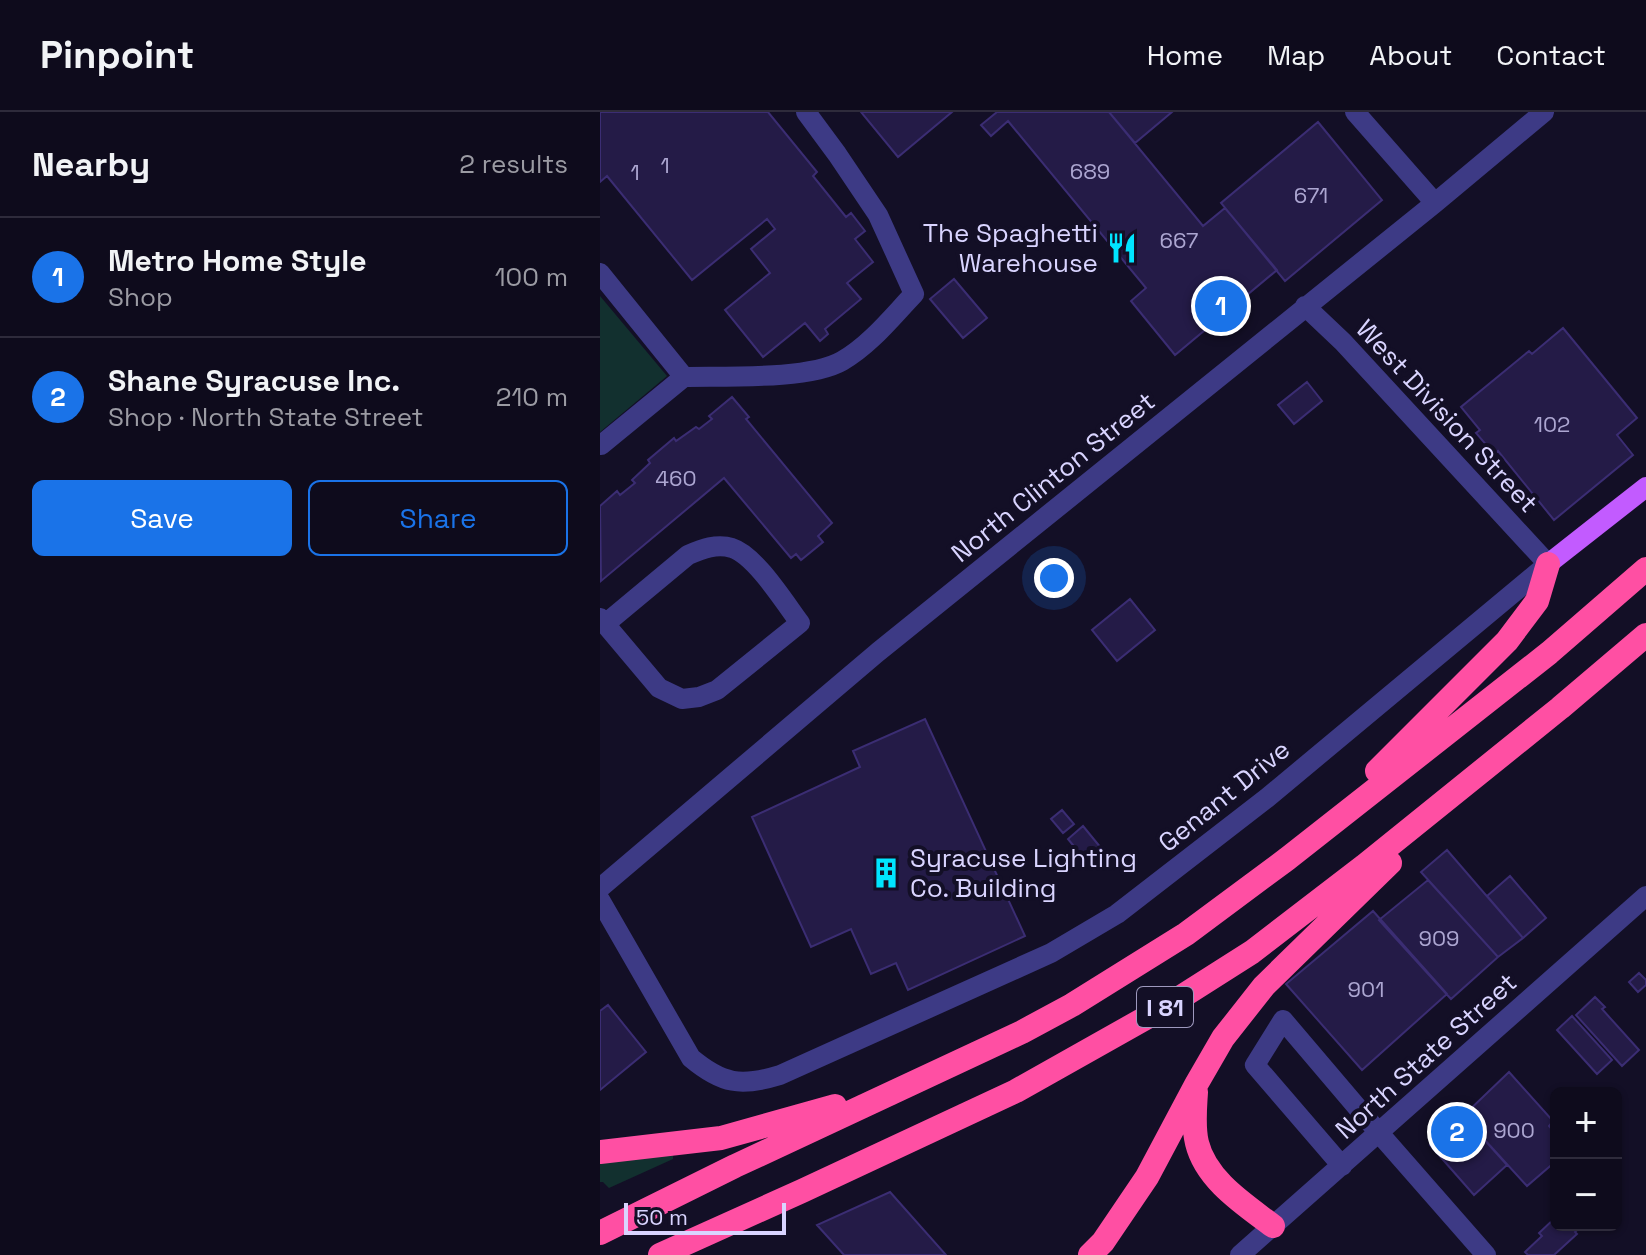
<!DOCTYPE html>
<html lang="en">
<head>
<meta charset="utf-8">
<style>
	body { margin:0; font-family:"Space Grotesk",sans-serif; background:#1c1929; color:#f1f3f6 }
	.controls { position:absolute; right:24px; bottom:24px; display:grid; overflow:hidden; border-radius:12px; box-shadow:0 2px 6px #0004 }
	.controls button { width:72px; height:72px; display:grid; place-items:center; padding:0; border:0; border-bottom:2px solid #2e2b3b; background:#0e0b1c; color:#f1f3f6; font:40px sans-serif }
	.scale { position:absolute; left:24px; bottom:20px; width:162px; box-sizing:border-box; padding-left:8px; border:4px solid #d9d4ff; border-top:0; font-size:22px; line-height:28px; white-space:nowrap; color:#d9d4ff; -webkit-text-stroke:6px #130f26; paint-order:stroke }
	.you { position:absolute; left:454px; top:466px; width:28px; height:28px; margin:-20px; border:6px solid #fff; border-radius:50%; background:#1a73e8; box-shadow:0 0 0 12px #1a73e833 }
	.badge { display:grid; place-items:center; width:52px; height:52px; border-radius:50%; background:#1a73e8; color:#fff; font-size:26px; font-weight:700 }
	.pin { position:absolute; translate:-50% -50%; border:4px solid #fff; box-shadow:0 2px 8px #0006 }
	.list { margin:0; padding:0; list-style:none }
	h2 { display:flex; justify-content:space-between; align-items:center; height:104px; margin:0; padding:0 32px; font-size:34px }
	h2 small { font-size:26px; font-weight:400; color:#9b9ba3 }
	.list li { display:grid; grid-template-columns:52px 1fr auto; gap:24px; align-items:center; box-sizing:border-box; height:120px; padding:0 32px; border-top:2px solid #2e2b3b }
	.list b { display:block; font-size:30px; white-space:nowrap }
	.list p { margin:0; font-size:26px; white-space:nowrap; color:#9b9ba3 }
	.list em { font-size:26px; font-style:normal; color:#9b9ba3 }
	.actions { display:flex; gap:16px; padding:24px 32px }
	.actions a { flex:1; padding:18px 0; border:2px solid #1a73e8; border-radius:12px; text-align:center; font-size:28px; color:#1a73e8 }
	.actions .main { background:#1a73e8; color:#fff }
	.map { position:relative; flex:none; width:1046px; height:1143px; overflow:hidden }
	header { display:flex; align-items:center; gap:48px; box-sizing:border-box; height:112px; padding:0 40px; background:#0e0b1c; border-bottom:2px solid #2e2b3b }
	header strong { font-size:38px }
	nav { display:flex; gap:44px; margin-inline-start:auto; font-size:28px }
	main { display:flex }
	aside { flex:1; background:#0e0b1c }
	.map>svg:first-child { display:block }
	.green { fill:#12302f }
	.building { fill:#241b47; stroke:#3b2d73; stroke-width:2 }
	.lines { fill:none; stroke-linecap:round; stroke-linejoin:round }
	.minor { stroke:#3d3a85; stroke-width:20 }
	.major { stroke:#c25bff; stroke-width:20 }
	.highway { stroke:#ff4fa3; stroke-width:24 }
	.labels { text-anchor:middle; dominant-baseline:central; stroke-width:8; stroke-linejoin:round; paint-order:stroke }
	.number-label { font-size:22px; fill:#aca6d1 }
	.shield { fill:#130f26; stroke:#9e99be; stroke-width:2 }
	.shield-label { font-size:24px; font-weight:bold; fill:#d9d4ff }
	.poi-label { font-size:26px; fill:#d9d4ff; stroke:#130f26; text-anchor:end }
	.street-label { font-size:26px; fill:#d9d4ff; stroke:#130f26 }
</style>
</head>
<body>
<header>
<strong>Pinpoint</strong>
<nav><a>Home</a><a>Map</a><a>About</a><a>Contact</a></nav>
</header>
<main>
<aside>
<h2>Nearby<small>2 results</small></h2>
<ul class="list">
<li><span class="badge">1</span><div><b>Metro Home Style</b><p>Shop</p></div><em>100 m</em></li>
<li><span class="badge">2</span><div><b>Shane Syracuse Inc.</b><p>Shop · North State Street</p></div><em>210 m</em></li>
</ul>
<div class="actions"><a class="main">Save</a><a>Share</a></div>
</aside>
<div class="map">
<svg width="1046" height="1143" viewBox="0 0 1046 1143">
	<rect width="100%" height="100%" fill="#130f26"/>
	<!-- green -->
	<path class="green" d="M0,184L67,264L0,320Z
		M73,1042V1047L9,1076L3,1070H0V1050Z"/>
	<!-- building -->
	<path class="building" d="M0,0H168L217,60L213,64L246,105L251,101L265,119L255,127L273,150L247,171L261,187L225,217L228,222L220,229L205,211L163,245L125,198L170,161L151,137L175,117L167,107L92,168L7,64L0,70Z
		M261,0H352L298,45Z
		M397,0H509L603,114L625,96L677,158L575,243L531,189L546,176L408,9L391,24L381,13Z
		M509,0H572L535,31Z
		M718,10L782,88L685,169L621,91Z
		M354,167L387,206L363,226L330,187Z
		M963,216L1037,306L1017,323L1033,343L954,408L898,339L894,342L876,321L880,318L861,295L929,239L932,242Z
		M707,270L722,289L694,312L678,293Z
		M132,285L149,305L146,307L232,411L218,424L223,430L201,448L196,442L191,446L124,366L1,469L0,394L17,379L20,383L35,371L32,368L50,351L48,348L74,326L76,329L96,315L99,317L112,307L109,304Z
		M530,487L555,518L517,549L492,518Z
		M325,607L425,824L308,878L296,851L271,862L251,817L211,835L152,705L260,655L253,639Z
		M462,698L474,712L463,721L451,707Z
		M483,714L501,736L486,749L468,727Z
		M847,738L923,826L898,845L821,760Z
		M910,764L946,806L923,826L887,784Z
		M828,768L898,845L851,887L779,808Z
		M773,799L847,882L762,958L686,872Z
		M1039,861L1046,868V873L1038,880L1029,870Z
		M995,885L1005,895L1002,897L1039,938L1022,954L976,903Z
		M8,893L46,940L0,978V899Z
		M972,904L1012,948L997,962L957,918Z
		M909,960L953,1009L949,1014L956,1022V1049L927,1074L863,1004Z
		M863,1004L907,1053L874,1083L830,1033Z
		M290,1080L346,1143H244L217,1113Z
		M956,1105V1113H982L975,1120L977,1122L954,1143H928L925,1140L942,1124L939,1121Z"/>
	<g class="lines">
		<!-- minor -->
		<path class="minor" d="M755,0L835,91
			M0,161L84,265L1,333
			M84,265C124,264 209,268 242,249C270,233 292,205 314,182L278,103L237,42L206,0
			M0,506L59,576L82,587L99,585L117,578L200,511C185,491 155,443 132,436C117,431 102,437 88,443L5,512
			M0,776L278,540L835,91L944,0
			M0,788L91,946C122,972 141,975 180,963L451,841L517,802L667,686L948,452L743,230L705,194
			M742,1054L655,953L683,908L779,1021L886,1143
			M640,1143L1046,784"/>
		<!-- major -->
		<path class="major" d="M948,452L1046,375"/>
		<!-- highway -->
		<path class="highway" d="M777,659L907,529L937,489L948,452
			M596,980C595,997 593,1015 597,1031C606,1068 644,1092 673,1114
			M0,1040L121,1026L235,994
			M0,1121L135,1054L422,920L472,893L586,822L687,747L949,541L1046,457
			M60,1143L202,1079L416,979L567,894L652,840L764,754L960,596L1046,523
			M490,1143L503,1130L547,1065L597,971L623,926L664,874L790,751"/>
	</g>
	<!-- icons -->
	<defs>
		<g id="restaurant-bare" transform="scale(2.4)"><path d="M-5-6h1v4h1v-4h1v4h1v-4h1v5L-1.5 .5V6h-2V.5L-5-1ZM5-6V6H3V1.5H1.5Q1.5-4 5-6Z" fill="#00e5ff" stroke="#130f26" stroke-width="2.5" paint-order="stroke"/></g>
		<g id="building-bare" transform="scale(2.4)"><path d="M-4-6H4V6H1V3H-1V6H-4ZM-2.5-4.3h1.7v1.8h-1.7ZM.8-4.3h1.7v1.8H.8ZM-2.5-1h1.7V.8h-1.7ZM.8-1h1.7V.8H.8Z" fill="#00e5ff" stroke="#130f26" stroke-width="2.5" paint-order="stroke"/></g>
	</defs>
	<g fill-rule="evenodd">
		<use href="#restaurant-bare" x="522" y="136"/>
		<use href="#building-bare" x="286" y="761"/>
	</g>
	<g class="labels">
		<!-- number labels -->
		<g class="number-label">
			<text x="65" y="53">1</text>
			<text x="490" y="59">689</text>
			<text x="35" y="60">1</text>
			<text x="711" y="83">671</text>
			<text x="579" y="128">667</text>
			<text x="952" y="312">102</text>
			<text x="76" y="366">460</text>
			<text x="839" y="826">909</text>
			<text x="766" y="877">901</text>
			<text x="914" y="1018">900</text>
		</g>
		<!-- shield labels -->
		<rect class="shield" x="537" y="875" width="56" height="40" rx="6"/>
		<g class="shield-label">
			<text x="565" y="895">I 81</text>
		</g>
		<!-- poi labels -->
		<g class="poi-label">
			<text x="498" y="121">The Spaghetti<tspan x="498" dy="30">Warehouse</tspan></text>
			<text x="310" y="746" text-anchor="start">Syracuse Lighting<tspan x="310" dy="30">Co. Building</tspan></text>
		</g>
		<!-- street labels -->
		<g class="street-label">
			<text transform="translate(847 304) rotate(47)">West Division Street</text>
			<text transform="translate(453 365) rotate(-39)">North Clinton Street</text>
			<text transform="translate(624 684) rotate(-39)">Genant Drive</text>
			<text transform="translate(826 944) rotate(-42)">North State Street</text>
		</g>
	</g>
</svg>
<div class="controls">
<button>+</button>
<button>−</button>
</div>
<div class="scale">50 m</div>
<div class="you"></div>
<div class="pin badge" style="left:621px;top:194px">1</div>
<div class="pin badge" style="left:857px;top:1020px">2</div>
</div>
</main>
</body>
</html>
